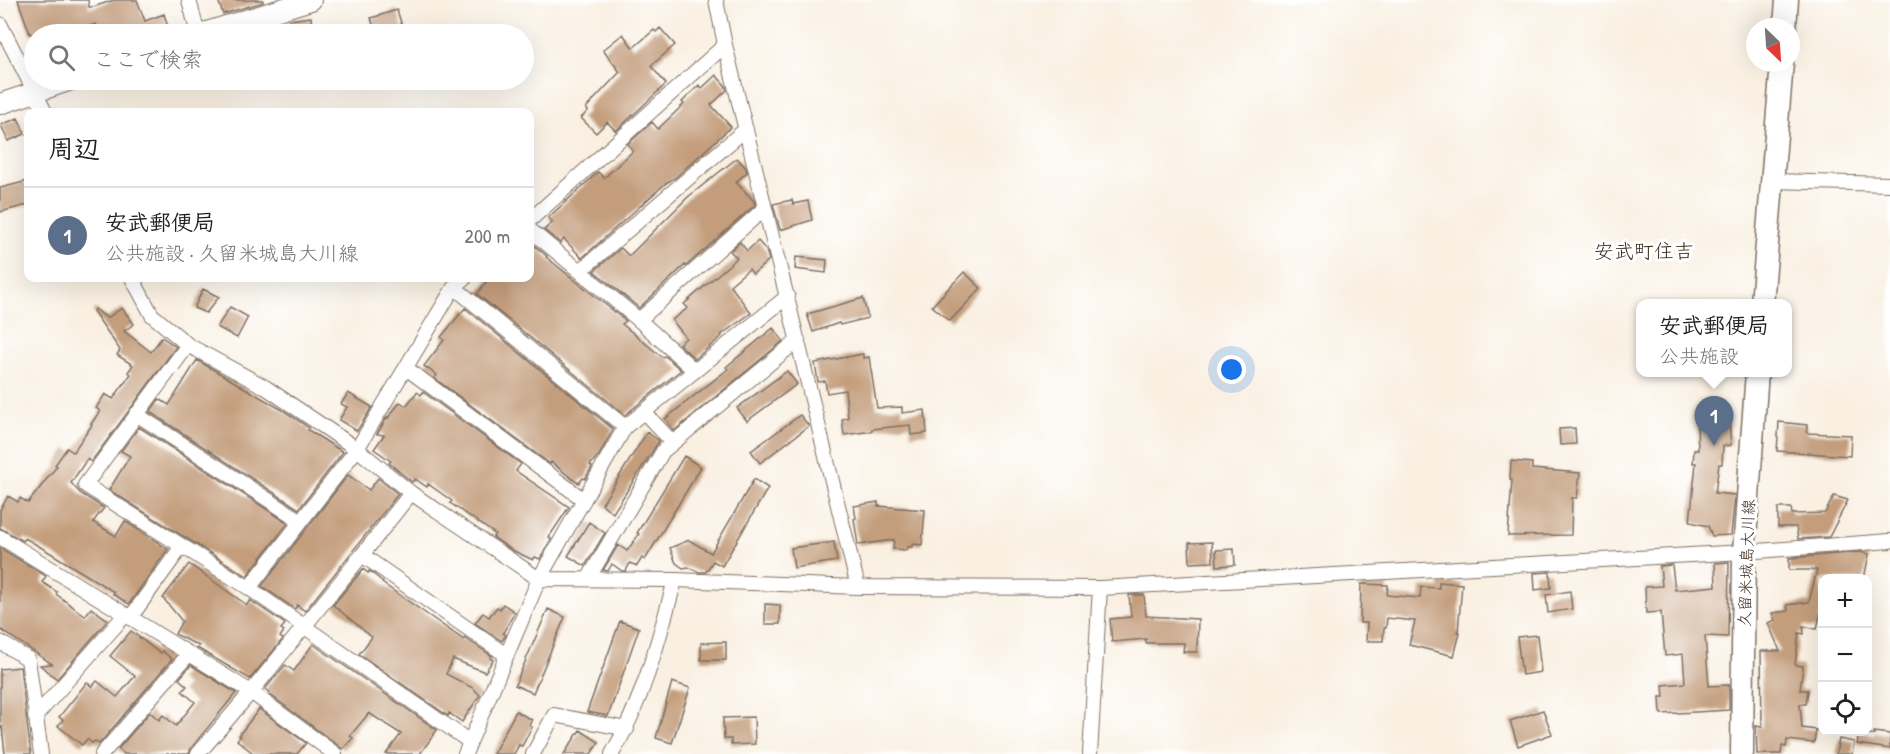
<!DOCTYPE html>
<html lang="ja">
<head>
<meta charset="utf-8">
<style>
	body { margin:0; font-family:"Patrick Hand","Klee One",sans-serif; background:#f6f6f6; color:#202124 }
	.controls { position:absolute; right:18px; bottom:18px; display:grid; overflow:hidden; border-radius:12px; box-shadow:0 6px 24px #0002 }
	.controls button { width:54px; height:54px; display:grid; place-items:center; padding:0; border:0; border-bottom:2px solid #e0e0e0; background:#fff; color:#202124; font:30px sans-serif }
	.compass { position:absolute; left:1746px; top:18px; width:54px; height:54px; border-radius:50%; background:#fff; box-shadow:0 6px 24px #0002; rotate:155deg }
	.you { position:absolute; left:1232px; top:370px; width:21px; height:21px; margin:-15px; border:4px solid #fff; border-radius:50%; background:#1a73e8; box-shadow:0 0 0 9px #1a73e833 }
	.badge { display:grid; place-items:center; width:39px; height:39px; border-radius:50%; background:#1a73e8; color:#fff; font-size:20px; font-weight:700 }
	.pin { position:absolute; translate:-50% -50px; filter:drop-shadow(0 2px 3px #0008) }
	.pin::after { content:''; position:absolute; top:32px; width:21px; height:18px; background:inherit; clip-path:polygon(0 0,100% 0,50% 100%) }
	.popup { position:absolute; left:1636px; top:299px; width:156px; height:78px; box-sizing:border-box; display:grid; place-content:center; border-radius:12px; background:#fff; filter:drop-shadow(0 2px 4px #0005); font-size:20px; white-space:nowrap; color:#757577 }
	.popup b { font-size:22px; color:#202124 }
	.popup::after { content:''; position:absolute; left:50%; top:100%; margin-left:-12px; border:12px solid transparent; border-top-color:#fff }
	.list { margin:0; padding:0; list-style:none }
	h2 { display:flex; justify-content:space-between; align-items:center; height:78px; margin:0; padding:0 24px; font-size:26px }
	h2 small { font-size:20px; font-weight:400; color:#757577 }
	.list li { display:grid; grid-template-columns:39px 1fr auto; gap:18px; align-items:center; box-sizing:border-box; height:96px; padding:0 24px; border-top:2px solid #e0e0e0 }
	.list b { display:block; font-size:22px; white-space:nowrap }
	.list p { margin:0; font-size:20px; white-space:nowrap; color:#757577 }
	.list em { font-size:20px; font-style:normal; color:#757577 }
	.icon { flex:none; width:33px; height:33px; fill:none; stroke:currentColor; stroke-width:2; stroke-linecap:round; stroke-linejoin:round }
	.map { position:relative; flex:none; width:1890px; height:754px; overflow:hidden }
	.search { position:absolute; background:#fff; box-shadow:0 6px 24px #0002; left:24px; top:24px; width:510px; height:66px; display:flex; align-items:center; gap:15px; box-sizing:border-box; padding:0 21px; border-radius:33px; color:#757577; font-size:22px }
	.panel { position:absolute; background:#fff; box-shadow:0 6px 24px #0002; left:24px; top:108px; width:510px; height:174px; border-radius:12px }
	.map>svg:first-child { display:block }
	.building { fill:#c39d7b }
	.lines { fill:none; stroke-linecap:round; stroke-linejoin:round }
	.minor-casing { stroke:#7e6f63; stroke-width:16 }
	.secondary-casing { stroke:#7e6f63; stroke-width:22 }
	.primary-casing { stroke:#7e6f63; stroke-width:25 }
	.minor { stroke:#fff; stroke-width:14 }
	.secondary { stroke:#fff; stroke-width:20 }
	.primary { stroke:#fff; stroke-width:22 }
	.labels { text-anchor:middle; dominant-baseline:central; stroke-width:6; stroke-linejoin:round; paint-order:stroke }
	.street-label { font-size:16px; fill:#3b2a1e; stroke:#fff }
	.quarter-label { font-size:20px; fill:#3b2a1e; stroke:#fff }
</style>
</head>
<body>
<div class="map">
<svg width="1890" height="754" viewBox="0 0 1890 754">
	<rect width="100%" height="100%" fill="#fff"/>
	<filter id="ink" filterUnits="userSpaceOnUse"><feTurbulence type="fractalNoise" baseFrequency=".0167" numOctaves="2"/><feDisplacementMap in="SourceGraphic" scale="12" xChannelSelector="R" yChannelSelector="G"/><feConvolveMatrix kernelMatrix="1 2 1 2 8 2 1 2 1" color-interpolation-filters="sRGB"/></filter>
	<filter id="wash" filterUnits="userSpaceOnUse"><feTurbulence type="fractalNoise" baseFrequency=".008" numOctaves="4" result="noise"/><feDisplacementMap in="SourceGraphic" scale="24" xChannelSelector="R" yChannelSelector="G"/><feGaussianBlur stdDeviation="1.35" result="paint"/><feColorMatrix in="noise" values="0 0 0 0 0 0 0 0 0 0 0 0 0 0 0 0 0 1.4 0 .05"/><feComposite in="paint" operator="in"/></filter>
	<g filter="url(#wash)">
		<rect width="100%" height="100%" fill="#f9f0e2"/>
		<g id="blocks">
			<!-- building -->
			<path class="building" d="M18,0H88L89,7H93L114,0H137L145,21L164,14L170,34H100L96,24L65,34H30Z
				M218,0H263V2L223,14Z
				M397,10L404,32L395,34H376L371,18Z
				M311,17L312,34H291L289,20Z
				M660,28L675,45L651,66L666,84L616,131L607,122L596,133L581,118L588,111L586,108L620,72L603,50L623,34L633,48L654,30L656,32Z
				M716,75L725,85L727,90L711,105L731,127L676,177L666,183L582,258L564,239L560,243L544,230L553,222L548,218L598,172L604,178L633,151L628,144L652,122L658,129L684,104L682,102L699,85L702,88Z
				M18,118L25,134L8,141L1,125Z
				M737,158L746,168L747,172L736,182L754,201L755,205L686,266L685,265L639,308L594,271L621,248L629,256L688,197Z
				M28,181V205L0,212V188Z
				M792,200L793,204L808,201L812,220L780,230L773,204Z
				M758,241L766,250L769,260L753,274L749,269L730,285L751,313L721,335L722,336L695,359L679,344L686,338L672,320L688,308L684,304L737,258L730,251L740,242L747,251Z
				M531,243L547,256L546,257L626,321L622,324L662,357L665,356L681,370L625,415L477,294L489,278H530V245Z
				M796,257L827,260L826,273L795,269Z
				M964,272L981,288L950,321L932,306Z
				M203,289L219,297L206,313L194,308Z
				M863,298L868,318L840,325L839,323L813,332L807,314Z
				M230,307L248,317L237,338L217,327Z
				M122,308L134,324L124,331L151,352L162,337L176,347L91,462L87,459L71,483L80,493L104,508L93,522L116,536L125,521L168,549L129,604L113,594L114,592L49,552L25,538L23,541L0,528V510L8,496L18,502L20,498L28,503L57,466L55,465L67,448L73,452L92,425L91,424L100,411L96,408L105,394L113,399L131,374L128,372L133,365L117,355L120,350L93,311L95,309L107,318Z
				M465,308L613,429L599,455L590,465L592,467L585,479L583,478L579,483L575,481L551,462L550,464L434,378L437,375L424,366L444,340L441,337Z
				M773,328L783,341L674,431L665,419L728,369L726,367Z
				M863,354V358L869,357L877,408L902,407V413L925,410L927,433L911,435L910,425L872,429V431L844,435L842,419L848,418L845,390L827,393L825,381L818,382L815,363Z
				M197,360L284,411L309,428L308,430L343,452L299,509L150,412L159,399L169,405Z
				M787,371L797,384L747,421L737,408Z
				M417,392L421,395L423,392L521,464L516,471L569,507L549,537L551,539L540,559L535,557L533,560L512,550L493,537L495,534L450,503L452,501L428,484L427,487L415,479L412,482L389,463L391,461L374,449L384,435L377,434L387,417L388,418L400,402L406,406Z
				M348,393L372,407L357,431L339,420L347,407L341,404Z
				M800,415L809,426L760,463L751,451Z
				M1729,421L1731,445L1723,446L1722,464H1719L1715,493L1735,495L1731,535L1712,536L1708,526L1690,522L1696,463H1693L1694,450H1698L1697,423Z
				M1779,422L1807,425V433L1851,435L1850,456L1777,451Z
				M139,427L288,523L247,576L109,490L130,456L121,451Z
				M1575,428L1576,444L1560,445L1559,429Z
				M647,432L659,441L613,513L602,504Z
				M684,456L701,467L645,560L642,558L637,566L630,563L626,571H622L612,564L608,571L603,570L618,545L627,551L639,534L637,533Z
				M1511,461L1532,463V469L1580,473L1577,498H1572L1571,535L1508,536L1512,480H1510Z
				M348,475L369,490L378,478L398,494L305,611L297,605L295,609L262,586Z
				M754,479L768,488L722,566L713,561L706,572H699L688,567L683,568L676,563L670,548L689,540L711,553Z
				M1834,496L1848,500L1829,537L1798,539L1796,527H1778V508H1791L1792,514L1825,513Z
				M878,502V506L925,510L922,545L912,544V547H907L906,550L893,549L894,540L858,545L854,519L856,518L854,506Z
				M589,522L605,533L585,566L568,556Z
				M834,542L837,561L794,568L791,548Z
				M1212,542L1213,562L1190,563L1189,543Z
				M0,548L46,576L42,582L57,592L56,594L85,616L91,608L108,620L57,679L40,665L52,664L0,629Z
				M1234,549L1235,565L1217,566L1216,550Z
				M1860,552L1869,554L1864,579H1822V606L1817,629L1803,626L1804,634L1799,633L1795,665L1803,666L1800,690H1808L1806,704H1800L1802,728L1816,730L1814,743L1787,740L1786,747L1782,746L1781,754H1757L1756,726L1762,727L1761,651H1780L1768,623L1775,620L1772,613L1788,611L1787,605L1809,602L1817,570H1789V558Z
				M1729,562L1728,637L1705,636L1709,686L1729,685V710L1661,714L1660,697H1664L1663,685L1685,683L1683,654L1665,656L1661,612L1646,613L1645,587L1662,586L1660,566L1672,565L1675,590L1716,586L1715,563Z
				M189,564L247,605L250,600L285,624L281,629L284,631L280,637L283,639L250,679L197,648L199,646L175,634L182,621L163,598Z
				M363,569L368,573L369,571L371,572L383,582L382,583L464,640L465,638L492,656L490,658L493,660L485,672L453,659L446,674L473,688L480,695L462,722L449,713L448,716L359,654L372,637L333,605Z
				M1550,572L1551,588L1535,590L1534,573Z
				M1439,582L1462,584L1458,632L1460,633L1454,656L1409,645L1415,621L1387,618L1386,628H1384L1383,641H1366L1367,623H1360L1361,584L1388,585L1387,595L1420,598L1421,587L1439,588Z
				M1570,591L1572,609L1548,613L1546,595Z
				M1129,595H1144L1146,616L1198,619L1197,652H1183L1184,643H1146V639L1112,642L1110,619L1131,617Z
				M503,604L515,612L503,633L506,635L502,641L475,623L483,613L489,617L497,607L500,609Z
				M765,604L780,605V624H765Z
				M548,609L565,617L533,693L515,685Z
				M620,621L639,628L611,708L608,716L587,712Z
				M131,631L157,651L161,653L162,651L172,659L99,744L95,741L92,743L87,739L82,745L58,726L63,720L59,717L87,682L92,687L97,681L117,697L135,676L110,656Z
				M1537,635L1541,672L1522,675L1517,637Z
				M726,642V660H701V643Z
				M313,644L437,730L420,754H386L401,734L369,713L350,736L353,738L343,749L269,694L270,692L265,689L285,665L294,671Z
				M191,665L236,693L191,748L189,754H124L118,749L150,712L159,720L163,715L176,726L195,702L182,691L187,686L179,679Z
				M20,667L31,754H5L2,727L0,728V669Z
				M672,682L690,688L672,743L656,738Z
				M259,709L306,743L297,754H254L237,740L241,736L239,735Z
				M1543,710L1552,734L1518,746L1510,721Z
				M516,711L532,720L529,725L532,727L522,746L519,745L514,754H493Z
				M754,717L755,744L731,745V739H724L723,718Z
				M580,730L599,742L591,754H564Z
				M1859,732L1874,735V732L1890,734V749L1857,744Z
				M1839,739L1854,742L1852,754H1836Z"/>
		</g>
	</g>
	<g filter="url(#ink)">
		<use href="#blocks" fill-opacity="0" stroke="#7e6f63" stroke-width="1.5"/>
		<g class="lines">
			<!-- minor casing -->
			<g class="minor-casing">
				<path id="minor" d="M189,0L198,34
					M716,0L725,45L858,587
					M0,24L45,112
					M1771,181L1890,184
					M530,220L725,45
					M530,230L639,320L695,371
					M580,271L746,129
					M132,278L152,315L188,345L265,387L357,449L411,493L539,579L675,580L858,587L1100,588L1744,552L1890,541
					M454,287L625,427
					M639,320L765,208
					M406,368L584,500
					M644,412L673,443
					M136,414L301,521
					M0,537L251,692L335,754
					M182,546L249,588L357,449L454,287L465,278
					M362,555L411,493
					M588,579L663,451L798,340
					M249,588L470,742
					M130,618L182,546L85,485L188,345
					M0,642L28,659L41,754
					M35,717L125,615
					M102,754L188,655
					M198,754L251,692L362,555L506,655
					M465,754L539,579L625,427L788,296
					M533,754L554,715L627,729
					M612,754C643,701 659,639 675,580
					M1090,754L1100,588"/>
			</g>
			<!-- secondary casing -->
			<g class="secondary-casing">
				<path id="secondary" d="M200,34L311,0
					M0,104L71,80"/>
			</g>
			<!-- primary casing -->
			<g class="primary-casing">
				<path id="primary" d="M1785,27L1787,0
					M1762,304L1782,63
					M1742,754L1744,552L1757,372"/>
			</g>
			<!-- minor -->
			<use href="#minor" class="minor"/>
			<!-- secondary -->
			<use href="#secondary" class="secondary"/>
			<!-- primary -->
			<use href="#primary" class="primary"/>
		</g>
	</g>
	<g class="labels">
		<!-- street labels -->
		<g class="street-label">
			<text transform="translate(1746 563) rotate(-88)">久留米城島大川線</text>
		</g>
		<!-- quarter labels -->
		<g class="quarter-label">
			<text x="1644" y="250">安武町住吉</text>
		</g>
	</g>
</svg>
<div class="controls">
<button>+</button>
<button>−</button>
<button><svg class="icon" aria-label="locate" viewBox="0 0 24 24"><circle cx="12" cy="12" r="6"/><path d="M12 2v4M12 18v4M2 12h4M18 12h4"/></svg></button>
</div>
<svg class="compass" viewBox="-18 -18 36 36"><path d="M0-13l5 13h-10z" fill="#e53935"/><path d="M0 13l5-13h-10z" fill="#757577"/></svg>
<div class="you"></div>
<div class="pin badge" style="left:1714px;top:446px;background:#5c6f8a">1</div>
<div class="popup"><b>安武郵便局</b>公共施設</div>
<div class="search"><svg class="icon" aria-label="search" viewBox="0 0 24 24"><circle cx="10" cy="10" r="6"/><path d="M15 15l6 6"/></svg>ここで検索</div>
<section class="panel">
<h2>周辺<small></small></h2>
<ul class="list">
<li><span class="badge" style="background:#5c6f8a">1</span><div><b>安武郵便局</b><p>公共施設 · 久留米城島大川線</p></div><em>200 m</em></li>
</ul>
</section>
</div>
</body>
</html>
